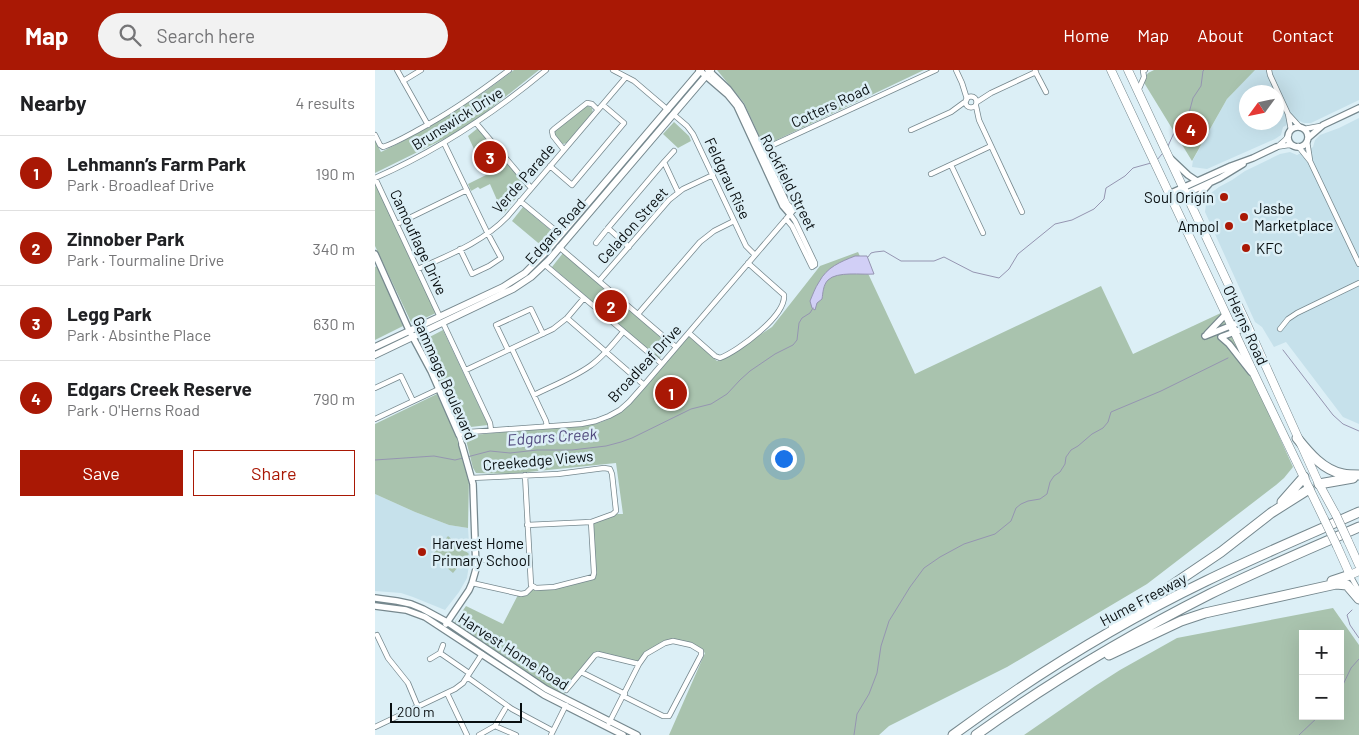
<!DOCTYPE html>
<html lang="en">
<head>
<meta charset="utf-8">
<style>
	body { margin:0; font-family:Barlow,sans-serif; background:#f2f2f2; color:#202124 }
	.controls { position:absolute; right:15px; bottom:15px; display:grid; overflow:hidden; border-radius:0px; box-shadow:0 5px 20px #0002 }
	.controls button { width:45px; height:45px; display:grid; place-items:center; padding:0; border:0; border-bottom:1px solid #e0e0e0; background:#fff; color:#202124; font:25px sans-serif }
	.compass { position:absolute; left:864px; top:15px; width:45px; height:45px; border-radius:50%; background:#fff; box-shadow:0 5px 20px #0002; rotate:237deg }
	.scale { position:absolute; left:15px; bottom:12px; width:132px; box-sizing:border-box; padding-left:5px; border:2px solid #080e10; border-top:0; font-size:14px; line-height:18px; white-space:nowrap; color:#080e10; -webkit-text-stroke:4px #dceff6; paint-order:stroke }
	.you { position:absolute; left:408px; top:388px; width:18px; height:18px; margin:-12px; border:4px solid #fff; border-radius:50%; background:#1a73e8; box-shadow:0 0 0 8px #1a73e833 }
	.badge { display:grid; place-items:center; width:32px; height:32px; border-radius:50%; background:#a91805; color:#fff; font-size:16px; font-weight:700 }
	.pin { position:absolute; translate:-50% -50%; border:2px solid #fff; box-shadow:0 1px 5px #0006 }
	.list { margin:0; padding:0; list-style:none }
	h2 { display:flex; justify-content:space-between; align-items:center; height:65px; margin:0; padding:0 20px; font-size:21px }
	h2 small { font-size:16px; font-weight:400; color:#757577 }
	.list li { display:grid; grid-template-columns:32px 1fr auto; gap:15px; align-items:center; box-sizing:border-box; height:75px; padding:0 20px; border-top:1px solid #e0e0e0 }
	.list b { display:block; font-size:19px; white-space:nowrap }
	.list p { margin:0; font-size:16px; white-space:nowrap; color:#757577 }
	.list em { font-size:16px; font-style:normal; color:#757577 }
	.actions { display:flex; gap:10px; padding:15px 20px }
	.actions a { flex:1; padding:11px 0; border:1px solid #a91805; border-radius:0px; text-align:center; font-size:18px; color:#a91805 }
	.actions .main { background:#a91805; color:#fff }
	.icon { flex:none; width:28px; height:28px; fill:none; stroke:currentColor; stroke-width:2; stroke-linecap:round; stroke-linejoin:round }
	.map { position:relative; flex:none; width:984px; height:665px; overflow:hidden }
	header { display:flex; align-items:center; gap:30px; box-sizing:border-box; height:70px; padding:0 25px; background:#a91805; color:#fff }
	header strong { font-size:24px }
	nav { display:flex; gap:28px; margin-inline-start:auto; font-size:18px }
	.search { width:350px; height:45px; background:#f2f2f2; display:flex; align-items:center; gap:12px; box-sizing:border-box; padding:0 18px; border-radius:28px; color:#757577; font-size:19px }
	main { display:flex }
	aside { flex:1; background:#fff }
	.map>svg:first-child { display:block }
	.built { fill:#c6e1eb; fill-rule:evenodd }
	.green { fill:#a9c3ae; fill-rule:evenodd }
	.water { fill:#d1cff6; stroke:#9595b1 }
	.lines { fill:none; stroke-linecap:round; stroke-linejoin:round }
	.stream { stroke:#9595b1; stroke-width:1 }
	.minor-casing { stroke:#76888e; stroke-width:6 }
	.tertiary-casing { stroke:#76888e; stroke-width:8 }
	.secondary-casing { stroke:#76888e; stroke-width:8 }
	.primary-casing { stroke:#76888e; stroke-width:9 }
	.motorway-casing { stroke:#76888e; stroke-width:11 }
	.minor { stroke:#fff; stroke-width:4.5 }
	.tertiary { stroke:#fff; stroke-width:5.5 }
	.secondary { stroke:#fff; stroke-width:6 }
	.primary { stroke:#fff; stroke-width:8 }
	.motorway { stroke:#fff; stroke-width:9 }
	.primary-bridge-casing { stroke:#76888e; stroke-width:9; stroke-linecap:butt }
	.primary-bridge { stroke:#fff; stroke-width:8 }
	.poi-dot { fill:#a91805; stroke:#dceff6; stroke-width:2 }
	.labels { text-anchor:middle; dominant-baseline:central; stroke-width:5; stroke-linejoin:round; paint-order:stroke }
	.street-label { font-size:15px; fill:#080e10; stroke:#dceff6 }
	.poi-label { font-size:15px; fill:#080e10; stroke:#dceff6; text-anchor:start }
	.water-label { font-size:16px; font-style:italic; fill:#50497d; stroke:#dceff6 }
</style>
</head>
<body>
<header>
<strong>Map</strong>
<div class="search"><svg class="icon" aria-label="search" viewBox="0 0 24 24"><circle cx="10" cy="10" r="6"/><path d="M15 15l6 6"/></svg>Search here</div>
<nav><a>Home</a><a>Map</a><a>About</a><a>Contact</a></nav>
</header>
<main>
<aside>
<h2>Nearby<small>4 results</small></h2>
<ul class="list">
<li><span class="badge">1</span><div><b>Lehmann’s Farm Park</b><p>Park · Broadleaf Drive</p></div><em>190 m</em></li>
<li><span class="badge">2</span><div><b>Zinnober Park</b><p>Park · Tourmaline Drive</p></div><em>340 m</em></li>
<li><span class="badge">3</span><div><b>Legg Park</b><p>Park · Absinthe Place</p></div><em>630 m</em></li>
<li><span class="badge">4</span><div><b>Edgars Creek Reserve</b><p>Park · O'Herns Road</p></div><em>790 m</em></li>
</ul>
<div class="actions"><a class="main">Save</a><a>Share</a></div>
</aside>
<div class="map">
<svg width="984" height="665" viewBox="0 0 984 665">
	<rect width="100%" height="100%" fill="#dceff6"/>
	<!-- built -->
	<path class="built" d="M879,0H984V30L936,53H929L922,50L908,57L906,65L900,69L832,99L817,97L818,90L852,29ZM872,22H902V52H872Z
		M984,48V354L968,347L911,272L899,277L887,257L880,252L830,142L832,126L844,117L857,110L870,101L905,84L915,82L922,85L938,77L940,70L945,65L964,58Z
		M0,424L40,442L74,455L93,458L95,488L92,508L84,522L70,540L38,527L26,523L0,521Z"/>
	<!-- green -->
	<path class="green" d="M139,0H164L100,51L77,65L0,103V71L6,82C54,59 98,32 139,0Z
		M342,0H549L389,76L369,33Z
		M779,0H880L852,29L817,91L768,11L773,3Z
		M211,35L217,38L218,43L192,73L188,74L180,66L179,62Z
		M299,52L314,66L316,71L303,78L288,64Z
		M103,58L151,116L129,143L122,130L115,114L105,119L103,117L96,121L93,114L111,105L93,66Z
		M0,113L61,243L39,253L36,252L0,176Z
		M148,137L179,163L168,177L137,151Z
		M483,182L540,304L726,216L758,284L848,242L918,397L909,408L901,415L772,514L632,597L514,656L504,665H294L330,583L325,579L298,571L275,581L264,594L223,584L191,620L188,628L77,556L91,536L128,554L144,523L149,524L157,517H179L218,507L216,452L238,444H248L241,393L134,404L101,403L98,398L90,366L167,358L203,357L224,353L234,349L254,335L312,267H315L342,291L350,288L397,257L445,196Z
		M188,183L296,275L284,289L177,197Z
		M2,196L28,256L0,270V197Z
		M68,260L113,355L87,358L45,272Z
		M62,324L83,369L94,407L93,458L74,455L40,442L0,424V354Z
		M73,466L94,484L78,503L57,485Z
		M958,538L984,575V665H649L720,616L745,600L802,568ZM928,564H965V646H928Z"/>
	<!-- water -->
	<path class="water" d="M480,186H492L499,204C487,205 462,201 453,210C448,215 448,223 447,229L442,233L440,240L437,238L435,231C438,224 440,218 444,212C452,197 465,192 480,186Z"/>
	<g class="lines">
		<!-- stream -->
		<path class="stream" d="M793,76L804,52L814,43L818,28L826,16L828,1L829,0
			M782,90L787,84
			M493,187L496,183L500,182L509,181L526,191H559L569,187L598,202L624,208L634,199L643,184L680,154L697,150L719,139L729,129L731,118L750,106L758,98L776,93
			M908,280L958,345L968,354L984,361
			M92,387L115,381L135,383L162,380H197L231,376L246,372L257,368L316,339L336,334L352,324L365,310L375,301L400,284L418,275L422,270L424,253L427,248L435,243L438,238
			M0,390L59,386L80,390L88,388
			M977,540L972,545L975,555L984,568
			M965,621L976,598L984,589
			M479,665L482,644L494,624L502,603L506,576L514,551L535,517L549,498L565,487L589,474L620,464L636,451L641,438L646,434L653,431L665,429L672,424L675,412L679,406L685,402L690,394L691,387L696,380L703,376L717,364L728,358L733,352L736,342L786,321L853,288
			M924,665L944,646"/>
		<!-- minor casing -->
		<g class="minor-casing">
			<path id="minor" d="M22,0L53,55
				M238,0L259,11L293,40
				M581,0L587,13L592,29
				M894,0L895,5L913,44L916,60
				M660,1L671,22
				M28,11L46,0
				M763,21L769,7L768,1L770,0
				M590.5 32a5.5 5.5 0 1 1 11 0a5.5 5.5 0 1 1-11 0Z
				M602,32L616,23L661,2
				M601,36L604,50L647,142
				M298,44L312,56L318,64L371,176L380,185
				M914,45L925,57
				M101,53L156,118
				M929,59L945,56
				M536,60L576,42L591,31
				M0,65L5,75L8,77C20,73 32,66 43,60C75,43 105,22 134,0
				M932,71L935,90
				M69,73L113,164L126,188L114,196L97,204L85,179
				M923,76L935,91L984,194
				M901,77L914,75L920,76
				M902,77L910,70L914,65
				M189,80L178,66L177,61L179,59L212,33L217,34L223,40
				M387,80L561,0
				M289,92L299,81
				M576,95L608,163
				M175,96L197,115L249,53L228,35
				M556,104L616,76
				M0,108C64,80 118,44 171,0
				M0,108L65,247
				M145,131L186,165
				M411,149L417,156L437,197L440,195V193L420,151L415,144
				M22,154L92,120
				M221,173L233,158
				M184,177L301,277
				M254,177L233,158L289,92L303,122
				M169,194L287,294
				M43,199C74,185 108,172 132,147L251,7
				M224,211L294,130L308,119L338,105
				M263,244L325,172L339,161L359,151
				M192,248L269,315
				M68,253L115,353L116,360
				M905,259L913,249L922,243L984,213
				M314,263L340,286L345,288C363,281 411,246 409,225L373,193
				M137,279L171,351L172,356
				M133,280L121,255L156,239L168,264
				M91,300L178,259L192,248L209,228
				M0,318L26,306L38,331
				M159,325C177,316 198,308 215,296C228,287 238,274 248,262
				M0,349L64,319
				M87,375L84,365L94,362L206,354L221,351L234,346L245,340L254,332L269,315L417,142
				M96,408L183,404L229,398L235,399L237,404L241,441L238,444L216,452L219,503L218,507L179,517L161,518L156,515L150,405
				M152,455L216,452
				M101,489L148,494L154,493
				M975,505L984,521
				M97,513L146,524L151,523L157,517
				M2,565L13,588L33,613L43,637
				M65,583L94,603
				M55,589L65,583L68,575
				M92,607L137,639L178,661
				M191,620L206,602
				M72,623L92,665
				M250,624L206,602L220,585L223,584L264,594
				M234,653L264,594L271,584L290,573L298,571L316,575L326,581V585L294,646H288L248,626
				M120,656L141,665
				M0,657L80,619L88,613L107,584
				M104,665L120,656L130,639
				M176,665L191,635"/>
		</g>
		<!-- tertiary casing -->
		<g class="tertiary-casing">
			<path id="tertiary" d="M324,0L353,25L362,36L408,136L415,144
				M333,0L353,19L366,36L412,134L418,140
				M913 67a10 10 0 1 1 20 0a10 10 0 1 1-20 0Z
				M933,68L948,55L984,38
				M795,88L813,105L822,111
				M794,124L856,96L878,88L901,77
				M797,130L845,108L868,94
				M816,134L834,114
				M0,184L34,260L56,301L84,365
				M873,257L846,267L854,274L876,302
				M832,264L851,244
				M830,266L870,250
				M0,528L22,531L36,534L48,539L72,552L171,619L262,665
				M0,536L31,540L50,547L169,625L248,665
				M71,554L94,520L97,513L101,499L98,414L87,375"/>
		</g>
		<!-- secondary casing -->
		<g class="secondary-casing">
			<path id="secondary" d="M0,277L128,217L150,203L170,183L326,0
				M0,285L138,219L156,207L174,190L336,0"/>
		</g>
		<!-- primary casing -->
		<g class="primary-casing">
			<path id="primary" d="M736,0L882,310L949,449
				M753,0L870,250L944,414L961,445
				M973,471L984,495
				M962,476L975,505L984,501"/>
		</g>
		<!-- motorway casing -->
		<g class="motorway-casing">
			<path id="motorway" d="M922,368C934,383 948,400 968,404C973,405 979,405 984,405
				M944,414L978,408
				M907,432L929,407
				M957,511L975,505
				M738,555L846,482L896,443L934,419
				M734,585L806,551L830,543L961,514L972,515L984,529
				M578,665C658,606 742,554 831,511C882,486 933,465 984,442
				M601,665C675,612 754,565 835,524C884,500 934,479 984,457"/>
		</g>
		<!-- minor -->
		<use href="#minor" class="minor"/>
		<!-- tertiary -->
		<use href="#tertiary" class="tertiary"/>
		<!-- secondary -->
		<use href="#secondary" class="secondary"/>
		<!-- primary -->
		<use href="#primary" class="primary"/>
		<!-- motorway -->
		<use href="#motorway" class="motorway"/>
		<!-- primary-bridge casing -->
		<g class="primary-bridge-casing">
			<path id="primary-bridge" d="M961,445L973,471
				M949,449L962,476"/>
		</g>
		<!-- primary-bridge -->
		<use href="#primary-bridge" class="primary-bridge"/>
	</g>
	<!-- markers -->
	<g class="poi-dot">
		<circle cx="849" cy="127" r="5"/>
		<circle cx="869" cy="147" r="5"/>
		<circle cx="854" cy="156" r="5"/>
		<circle cx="871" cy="178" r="5"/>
		<circle cx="47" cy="482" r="5"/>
	</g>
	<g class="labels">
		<!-- street labels -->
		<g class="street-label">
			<text transform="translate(455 35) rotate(-25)">Cotters Road</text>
			<text transform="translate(82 48) rotate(-32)">Brunswick Drive</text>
			<text transform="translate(148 108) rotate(-49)">Verde Parade</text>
			<text transform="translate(353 108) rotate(65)">Feldgrau Rise</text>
			<text transform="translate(414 112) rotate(63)">Rockfield Street</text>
			<text transform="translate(257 155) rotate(-48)">Celadon Street</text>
			<text transform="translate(180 161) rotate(-48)">Edgars Road</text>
			<text transform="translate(44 172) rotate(65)">Camouflage Drive</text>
			<text transform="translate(871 255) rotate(65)">O'Herns Road</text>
			<text transform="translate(269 293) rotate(-47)">Broadleaf Drive</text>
			<text transform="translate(70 308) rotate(66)">Gammage Boulevard</text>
			<text transform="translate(163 390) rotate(-5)">Creekedge Views</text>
			<text transform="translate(768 529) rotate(-28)">Hume Freeway</text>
			<text transform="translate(139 581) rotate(33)">Harvest Home Road</text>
		</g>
		<!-- poi labels -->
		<g class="poi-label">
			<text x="839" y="127" text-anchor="end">Soul Origin</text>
			<text x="879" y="138">Jasbe<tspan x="879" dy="17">Marketplace</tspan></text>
			<text x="844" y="156" text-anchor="end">Ampol</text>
			<text x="881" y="178">KFC</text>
			<text x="57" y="473">Harvest Home<tspan x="57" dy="17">Primary School</tspan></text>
		</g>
		<!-- water labels -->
		<g class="water-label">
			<text transform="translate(177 366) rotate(-4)">Edgars Creek</text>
		</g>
	</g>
</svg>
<div class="controls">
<button>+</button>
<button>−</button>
</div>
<svg class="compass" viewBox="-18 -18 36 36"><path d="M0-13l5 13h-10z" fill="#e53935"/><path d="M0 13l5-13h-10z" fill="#757577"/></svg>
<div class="scale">200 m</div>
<div class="you"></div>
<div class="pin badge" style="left:296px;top:323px">1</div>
<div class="pin badge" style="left:236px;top:236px">2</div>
<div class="pin badge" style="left:115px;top:87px">3</div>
<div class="pin badge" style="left:816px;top:59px">4</div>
</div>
</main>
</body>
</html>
